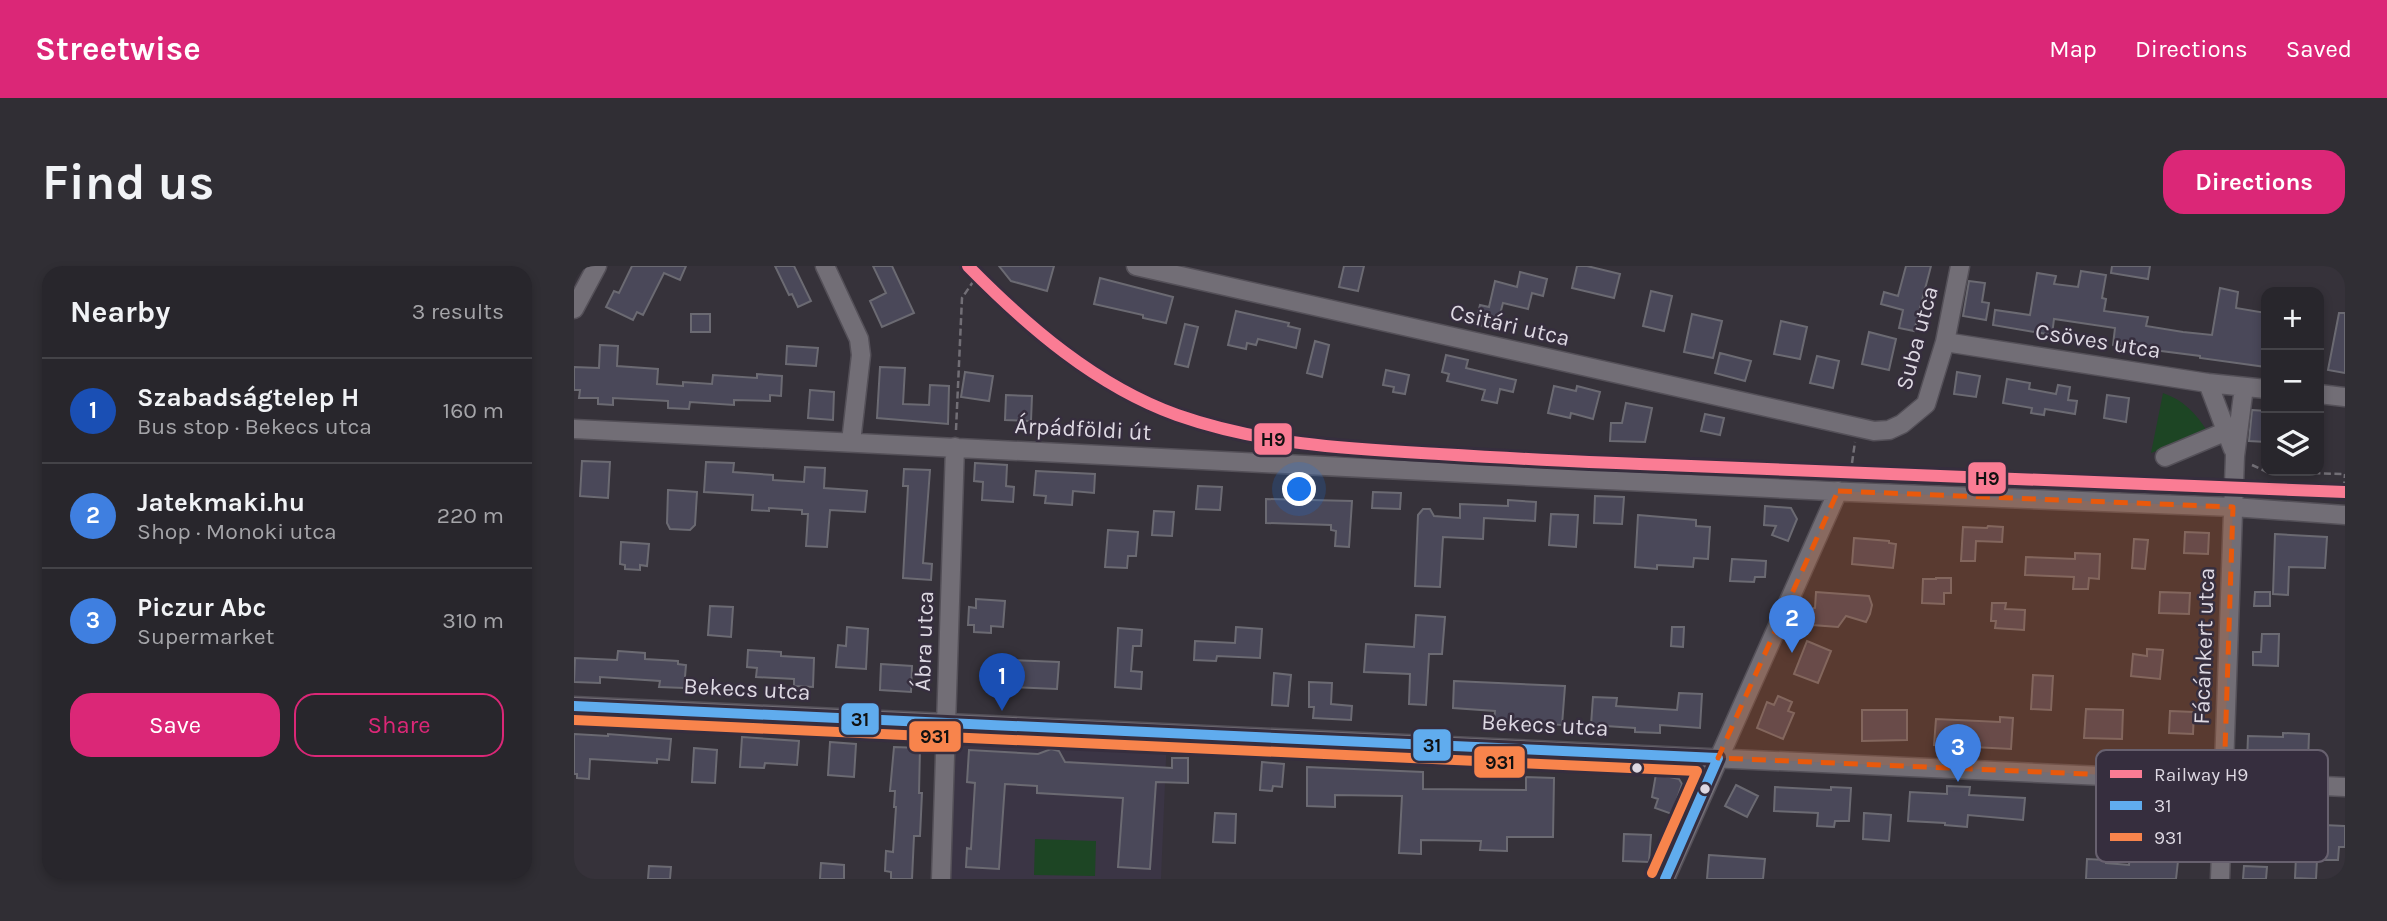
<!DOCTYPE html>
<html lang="en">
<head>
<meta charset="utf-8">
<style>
	body { margin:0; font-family:Karla,sans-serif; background:#302e34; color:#f1f3f6 }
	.controls { position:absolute; right:21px; top:21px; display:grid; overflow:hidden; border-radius:14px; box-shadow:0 4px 10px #0003 }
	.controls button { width:63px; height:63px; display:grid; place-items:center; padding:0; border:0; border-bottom:2px solid #444348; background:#28262c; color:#f1f3f6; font:35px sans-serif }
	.you { position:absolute; left:726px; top:224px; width:24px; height:24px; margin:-18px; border:5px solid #fff; border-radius:50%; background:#1a73e8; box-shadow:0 0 0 10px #1a73e833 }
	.badge { display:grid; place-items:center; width:46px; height:46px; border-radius:50%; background:#db2777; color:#fff; font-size:23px; font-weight:700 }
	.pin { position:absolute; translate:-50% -58px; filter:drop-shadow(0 2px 4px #0008) }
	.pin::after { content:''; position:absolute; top:37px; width:24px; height:21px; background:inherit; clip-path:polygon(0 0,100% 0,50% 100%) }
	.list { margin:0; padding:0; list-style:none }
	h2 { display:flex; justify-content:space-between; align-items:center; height:91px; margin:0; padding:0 28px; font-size:30px }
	h2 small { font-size:23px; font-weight:400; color:#a5a5a9 }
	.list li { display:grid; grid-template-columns:46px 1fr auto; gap:21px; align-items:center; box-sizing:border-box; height:105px; padding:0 28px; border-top:2px solid #444348 }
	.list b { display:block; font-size:26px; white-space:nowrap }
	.list p { margin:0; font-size:23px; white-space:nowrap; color:#a5a5a9 }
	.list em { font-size:23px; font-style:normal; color:#a5a5a9 }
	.actions { display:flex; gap:14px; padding:21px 28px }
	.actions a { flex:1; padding:16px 0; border:2px solid #db2777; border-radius:21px; text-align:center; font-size:24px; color:#db2777 }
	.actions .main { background:#db2777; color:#fff }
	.icon { flex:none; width:38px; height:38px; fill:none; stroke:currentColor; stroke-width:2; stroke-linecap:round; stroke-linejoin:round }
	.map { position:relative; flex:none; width:1771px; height:613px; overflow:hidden; border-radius:21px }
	header { display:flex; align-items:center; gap:42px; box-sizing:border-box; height:98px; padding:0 35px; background:#db2777; color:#fff }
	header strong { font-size:33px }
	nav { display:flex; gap:38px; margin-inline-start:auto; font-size:24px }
	.intro { display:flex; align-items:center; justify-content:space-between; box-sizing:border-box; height:168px; padding:0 42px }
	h1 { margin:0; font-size:49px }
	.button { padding:18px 32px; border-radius:21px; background:#db2777; color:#fff; font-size:24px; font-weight:700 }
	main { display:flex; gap:42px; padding:0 42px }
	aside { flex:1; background:#28262c; border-radius:21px; box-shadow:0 4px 10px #0003 }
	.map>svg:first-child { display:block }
	.education { fill:#3b3545 }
	.green { fill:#1d4524 }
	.building { fill:#4a4859; stroke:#6b6a72; stroke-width:2 }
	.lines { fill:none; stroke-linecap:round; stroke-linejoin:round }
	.minor-casing { stroke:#545058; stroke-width:21 }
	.path { stroke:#726f76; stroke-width:2.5; stroke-dasharray:7 3.5; stroke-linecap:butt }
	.minor { stroke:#726e76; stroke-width:18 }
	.bus-1-casing { stroke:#362e3e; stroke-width:16 }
	.bus-2-casing { stroke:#362e3e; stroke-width:16 }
	.bus-1 { stroke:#60acee; stroke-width:10 }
	.bus-2 { stroke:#f8844c; stroke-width:10 }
	.rail-1-casing { stroke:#362e3e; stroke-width:18 }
	.rail-1 { stroke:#fa7c94; stroke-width:12 }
	.marked { fill:#e8590c; fill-opacity:0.2; stroke:#e8590c; stroke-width:5; stroke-dasharray:14 9; stroke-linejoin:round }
	.bus-dot { fill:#ddd8e2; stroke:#362e3e; stroke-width:2.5 }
	.labels { text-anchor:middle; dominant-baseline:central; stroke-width:5; stroke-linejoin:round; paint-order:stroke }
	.street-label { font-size:23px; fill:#ddd8e2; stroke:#362e3e }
	.key { fill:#362e3e; stroke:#68616f; stroke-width:2 }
	.key-label { font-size:19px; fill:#ddd8e2 }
	.line-badge { stroke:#362e3e; stroke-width:2.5 }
	.pale-badge-label { font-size:19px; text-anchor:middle; font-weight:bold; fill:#111 }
</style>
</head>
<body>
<header>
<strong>Streetwise</strong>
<nav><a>Map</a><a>Directions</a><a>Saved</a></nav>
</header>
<div class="intro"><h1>Find us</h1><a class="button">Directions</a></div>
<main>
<aside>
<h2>Nearby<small>3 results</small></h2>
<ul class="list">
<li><span class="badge" style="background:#1a4fb4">1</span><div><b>Szabadságtelep H</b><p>Bus stop · Bekecs utca</p></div><em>160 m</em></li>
<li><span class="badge" style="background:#3f7fe0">2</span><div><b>Jatekmaki.hu</b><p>Shop · Monoki utca</p></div><em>220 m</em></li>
<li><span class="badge" style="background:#3f7fe0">3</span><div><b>Piczur Abc</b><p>Supermarket</p></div><em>310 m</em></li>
</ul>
<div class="actions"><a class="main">Save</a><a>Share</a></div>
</aside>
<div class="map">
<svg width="1771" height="613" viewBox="0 0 1771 613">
	<rect width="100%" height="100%" fill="#36323a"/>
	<!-- education -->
	<path class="education" d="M381,462L593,470L587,613H375Z"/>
	<!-- green -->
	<path class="green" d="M1589,127C1609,134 1622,147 1633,165L1577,187Z
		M461,573L522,575L521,610L460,609Z"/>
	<!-- building -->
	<path class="building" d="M58,0H112L106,14L90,7L69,49L63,46L59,54L32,41L40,25L45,27Z
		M201,0H220L237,35L224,41L218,28L215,29Z
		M299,0H318L340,47L308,61L296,35L312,27Z
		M425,0H480L473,25L437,15Z
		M770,0H790L784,25L765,21Z
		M1003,0H1013L1046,8L1040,32L998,22Z
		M1332,0H1357L1340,65L1325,62L1329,44L1307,38L1310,26L1324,30Z
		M1538,0H1576L1574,13L1537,7Z
		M1507,5L1532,9L1528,32L1532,33L1530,45L1574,51L1572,60L1609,66L1638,69L1646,22L1664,26L1662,42L1692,47V101L1626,92V90L1539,79L1541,62L1480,53L1478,69L1419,59L1421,44L1456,49L1463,7L1482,10L1480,18L1504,21Z
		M946,6L973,13L969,30L958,27L954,43L929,37L922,63L901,58L906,39L915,41L921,15L943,21Z
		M526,12L599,31L592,57L569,52V49L520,38Z
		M1395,15L1411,17L1408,36L1415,37L1412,54L1389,50Z
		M1077,25L1098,30L1090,65L1069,60Z
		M662,45L715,57L714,60L726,63L722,82L684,73L682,79L673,77L672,83L654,79Z
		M1765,47H1771V107L1754,104Z
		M117,48H136V66H117Z
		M1118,48L1148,55L1139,92L1110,86Z
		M1207,55L1233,61L1226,93L1200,88Z
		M611,58L624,61L614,101L601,98Z
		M1295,66L1322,73L1315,104L1288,98Z
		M741,75L755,79L748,111L733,107Z
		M26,79L44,80L43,100L84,103L83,118L109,120V116L138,118L139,109L183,112V108L208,110L207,130L196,129V135L160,134V139L116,136L115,143L94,142V135L39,132V139L24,138V132H5L6,124H0V101L25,102Z
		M213,80L244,82L242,100L212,98Z
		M1146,87L1177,95L1171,115L1141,107Z
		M872,89L894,94L892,102L942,114L939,126L926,123L923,137L908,134L911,124L873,115L875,108L868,106Z
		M1243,90L1265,95L1259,122L1236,117Z
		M306,101L331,102L329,138L355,139L356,119L375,120L374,158L303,152Z
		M812,104L835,109L831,128L819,126L820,121L809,119Z
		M391,106L419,110L415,135L387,131Z
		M1383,106L1406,110L1402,131L1380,128Z
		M1433,113L1456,117L1455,123L1482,128L1484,119L1496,121L1494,134L1503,135L1501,148L1471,143L1470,149L1457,147L1458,142L1429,137Z
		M980,120L1002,125L1003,120L1026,126L1019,153L997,147L996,152L974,147Z
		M236,124L260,126L259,154L234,152Z
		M432,129L458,130L457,155L431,154Z
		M1533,129L1555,132L1552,156L1530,152Z
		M1052,137L1078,142L1071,176L1036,175L1037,157H1048Z
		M1678,144L1692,145V176L1675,175Z
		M1131,148L1150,152L1146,169L1127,165Z
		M8,195L36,196L34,232L6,230Z
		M132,196L160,197L159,206L199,209V214L230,216L231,201L251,202L250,222L293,225L291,246L256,244L253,281L232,280L234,248H228V244L195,242V245L178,244L179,229L130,226Z
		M401,197L433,199L432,220L440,221L439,236L408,234L409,216L400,215Z
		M330,203L356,204L349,297L358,298L357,314L329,312L334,220H329Z
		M462,205L521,208L520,227L499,225L498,239L471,237L472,230L460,229Z
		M624,220L648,221L646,244L622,243Z
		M94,224L123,226L121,259L116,264L96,263L93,257Z
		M799,226L827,227L826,243L798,242Z
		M1021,230L1050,231L1048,258L1020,257Z
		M692,233L778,235L775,281L761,280L762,265L757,264V259L692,257Z
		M934,234L962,236L961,255L910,252L909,273L869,271L866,321L841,320L844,249L849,243H856L860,250L886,252V238L934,240Z
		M1191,240L1217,242L1223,253L1214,275L1198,269L1202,260L1190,259Z
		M580,245L600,246L598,270L578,269Z
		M977,248L1004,249L1002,281L975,279Z
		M1064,249L1122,254V260L1136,261L1134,293L1120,292L1119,301L1083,299V303L1061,301Z
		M1414,260L1429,261L1428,276L1402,275L1401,295H1387L1389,261L1413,262Z
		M534,264L564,266L562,290H554L553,302L531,301Z
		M1611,266L1635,267L1634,288L1610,287Z
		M1701,268L1753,271L1751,302L1715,301L1714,329L1699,328Z
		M1280,272L1315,275V277L1322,278L1319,302L1278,298Z
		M1560,273L1574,274L1571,303L1558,302Z
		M47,276L75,278L73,300L66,299V304L51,303V299L46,298Z
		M1501,287L1526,288L1525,313L1515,312L1514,323H1499L1500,311L1451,309L1452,291L1501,293Z
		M1158,293L1192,295L1191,311H1181L1180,316L1156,315Z
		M1362,312H1377V327H1370V338L1348,337L1349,313H1362Z
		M1242,326L1295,330L1298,339L1296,348L1292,356L1272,350L1264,361L1238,359L1235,355V343L1241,342Z
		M1586,326L1616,327L1615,348L1585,347Z
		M1681,326H1696V340H1680Z
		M402,333L431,335L429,361L417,360V367L400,366V359H394L395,341L402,342Z
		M1418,337H1432L1431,343L1451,344L1450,364L1421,362L1422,355H1417Z
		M136,340L159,341L157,371L134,369Z
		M842,349L871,351L868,388H855L852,439L835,438L836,408L790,406L792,378L840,381Z
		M273,361L294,363L292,403L262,401L264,379L272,380Z
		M662,361L688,363L686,392L643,390L642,395L620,394L621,375L661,377Z
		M1098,361H1110L1109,381L1097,380Z
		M544,362L568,364L567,380H559L557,405L568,406L567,423L541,421Z
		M1688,368H1705L1704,400L1679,399V386H1687Z
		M1233,375L1257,385L1244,417L1220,408Z
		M1573,383L1589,384L1586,413L1557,410L1559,388L1573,390Z
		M174,384L207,386V390L240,392L239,421L220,420V413L182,411L183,402L173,401Z
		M44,385L71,387V393L104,395V398L112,399L110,422L85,421L86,415L26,411V417L0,416L1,392L43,394Z
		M439,394L485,396L483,423L437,421Z
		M307,398L338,400L337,426L306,424Z
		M700,407L717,409L714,440L698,439Z
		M1459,409L1479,410L1477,444L1457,443Z
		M880,415L991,420L988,459L920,455L921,445L879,442Z
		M735,416L758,417L757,438L778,440L777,454L739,452L740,441H735Z
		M1105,427L1128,428L1126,462L1086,459V467L1061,466V462L1017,459L1019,431L1043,432L1042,440L1103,444Z
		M1204,430L1218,436L1214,445L1220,447L1209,473L1183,462L1193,436L1200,439Z
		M1512,443L1549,444L1548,473L1510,472Z
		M1288,444H1333V474L1288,475Z
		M1596,445L1620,446L1619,468L1595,467Z
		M1426,451L1439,452L1437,483L1360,479L1362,453L1426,456Z
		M1709,467L1735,468L1734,497L1673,496L1674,470L1709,471Z
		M0,468L34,470V468L97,473L95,494L83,493V497L16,493L15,513L3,512V508H0Z
		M168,471L225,475L223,499L191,497L190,502L166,501Z
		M256,476L282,478L280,511L254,509Z
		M320,481L346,482L345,527H348L346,570H340L338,613H317V606L311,605L312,585L319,586L322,541H320L321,525H316Z
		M120,482L143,484L141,517L118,516Z
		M477,483L485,485L491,496L598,502V492H614V517L582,516L576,603L544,601L549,532L463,527V520L431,518L425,603L392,601L393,582L397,583L401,517L393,516L395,484L464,488Z
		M688,496L710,498L708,521L699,520L698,525L686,524Z
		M733,501L849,506V523L952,524V511L980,512L979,571H933V585L906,584L907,575L847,574V588L825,587L828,530L761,529V541L733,540Z
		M1082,508L1105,513L1108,518L1098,548L1081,542L1084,533L1078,531Z
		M1162,519L1184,530L1173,551L1151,540Z
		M1373,520L1396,521L1395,529L1451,532L1449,554L1394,549L1393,561L1371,559V557L1334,555L1336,526L1373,528Z
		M1201,521L1257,524V521L1277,522L1275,555H1261L1260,561L1243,560L1244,547L1200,545Z
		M641,547L662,548L661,577L639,576Z
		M1290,547L1317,549L1315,575L1289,573Z
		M1573,549L1594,551V558L1608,559L1602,613H1512L1513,593L1532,594V597L1555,599L1559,556L1572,557Z
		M1749,559L1771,560V581H1765L1764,594H1743L1742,613L1721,612L1722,590H1727L1728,572L1748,574Z
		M1050,568L1077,569L1075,596L1049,595Z
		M1135,589L1191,593L1189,613H1133Z
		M247,597L270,599V613H246Z
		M75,600L97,601L96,613H74Z
		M1670,600L1693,601L1692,613H1669Z"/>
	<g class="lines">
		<!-- minor casing -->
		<g class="minor-casing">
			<path id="minor" d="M251,0L285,73L287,89L277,176
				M562,0L1300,165L1315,164L1328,158L1352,138L1371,76L1386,0
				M0,43L23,0
				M1371,76L1634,117L1692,123
				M1634,117L1659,183
				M1745,128L1771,131
				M0,163L1276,226L1659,241L1771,249
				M1591,191L1653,165
				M0,440L1771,521
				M367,613L381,181
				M1091,613L1264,225
				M1646,613L1661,190L1670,121"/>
		</g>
		<!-- path -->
		<path class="path" d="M404,2L406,0
			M382,164L388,32L407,4
			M1278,197L1281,176
			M1678,199L1693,206L1771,208
			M1769,233L1771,208"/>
		<!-- minor -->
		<use href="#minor" class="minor"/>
		<!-- bus-1 casing -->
		<g class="bus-1-casing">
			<path id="bus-1" d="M0,440L1144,492
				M1091,613L1144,492"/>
		</g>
		<!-- bus-2 casing -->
		<g class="bus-2-casing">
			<path id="bus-2" d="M0,454L1123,505L1078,607"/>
		</g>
		<!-- bus-1 -->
		<use href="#bus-1" class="bus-1"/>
		<!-- bus-2 -->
		<use href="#bus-2" class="bus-2"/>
		<!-- rail-1 casing -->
		<g class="rail-1-casing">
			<path id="rail-1" d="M394,0C453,60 522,120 603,149C688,179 776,183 865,188C932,192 999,196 1066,198C1301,208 1536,217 1771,226"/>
		</g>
		<!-- rail-1 -->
		<use href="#rail-1" class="rail-1"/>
	</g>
	<!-- marked area -->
	<path class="marked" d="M1264,225L1659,241L1650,514L1144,492Z"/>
	<!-- markers -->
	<g class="bus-dot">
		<circle cx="1063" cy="502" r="6"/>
		<circle cx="1131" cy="523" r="6"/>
	</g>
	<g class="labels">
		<!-- street labels -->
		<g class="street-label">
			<text transform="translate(936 59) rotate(13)">Csitári utca</text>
			<text transform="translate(1343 72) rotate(-75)">Suba utca</text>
			<text transform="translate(1524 75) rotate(9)">Csöves utca</text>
			<text transform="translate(509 163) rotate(3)">Árpádföldi út</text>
			<text transform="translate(350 375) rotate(-88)">Ábra utca</text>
			<text transform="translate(1630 380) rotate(-88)">Fácánkert utca</text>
			<text transform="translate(173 423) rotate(3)">Bekecs utca</text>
			<text transform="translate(971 459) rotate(3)">Bekecs utca</text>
		</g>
	</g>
	<!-- legend -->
	<rect x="1522" y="484" width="232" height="112" rx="10" class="key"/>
	<rect x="1536" y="504" width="32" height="8" fill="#fa7c94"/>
	<rect x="1536" y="535" width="32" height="9" fill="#60acee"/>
	<rect x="1536" y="567" width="32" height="8" fill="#f8844c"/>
	<g class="key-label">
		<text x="1580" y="515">Railway H9</text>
		<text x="1580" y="546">31</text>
		<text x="1580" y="578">931</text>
	</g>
	<g class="line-badge">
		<rect x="679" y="156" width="40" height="34" rx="7" fill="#fa7c94"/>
		<rect x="1393" y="195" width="40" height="34" rx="7" fill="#fa7c94"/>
		<rect x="266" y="436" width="40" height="34" rx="7" fill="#60acee"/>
		<rect x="334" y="454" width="54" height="33" rx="7" fill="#f8844c"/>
		<rect x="838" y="462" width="40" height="34" rx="7" fill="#60acee"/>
		<rect x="899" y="479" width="53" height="34" rx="7" fill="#f8844c"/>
	</g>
	<g class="pale-badge-label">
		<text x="699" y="180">H9</text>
		<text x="1413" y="219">H9</text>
		<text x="286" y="460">31</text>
		<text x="361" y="477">931</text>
		<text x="858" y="486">31</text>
		<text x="926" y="503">931</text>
	</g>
</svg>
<div class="controls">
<button>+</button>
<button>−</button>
<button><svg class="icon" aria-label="layers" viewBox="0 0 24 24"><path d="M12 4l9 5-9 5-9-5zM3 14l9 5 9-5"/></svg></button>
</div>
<div class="you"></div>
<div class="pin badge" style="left:428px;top:445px;background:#1a4fb4">1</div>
<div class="pin badge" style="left:1218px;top:387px;background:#3f7fe0">2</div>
<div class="pin badge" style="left:1384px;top:516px;background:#3f7fe0">3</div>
</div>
</main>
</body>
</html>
